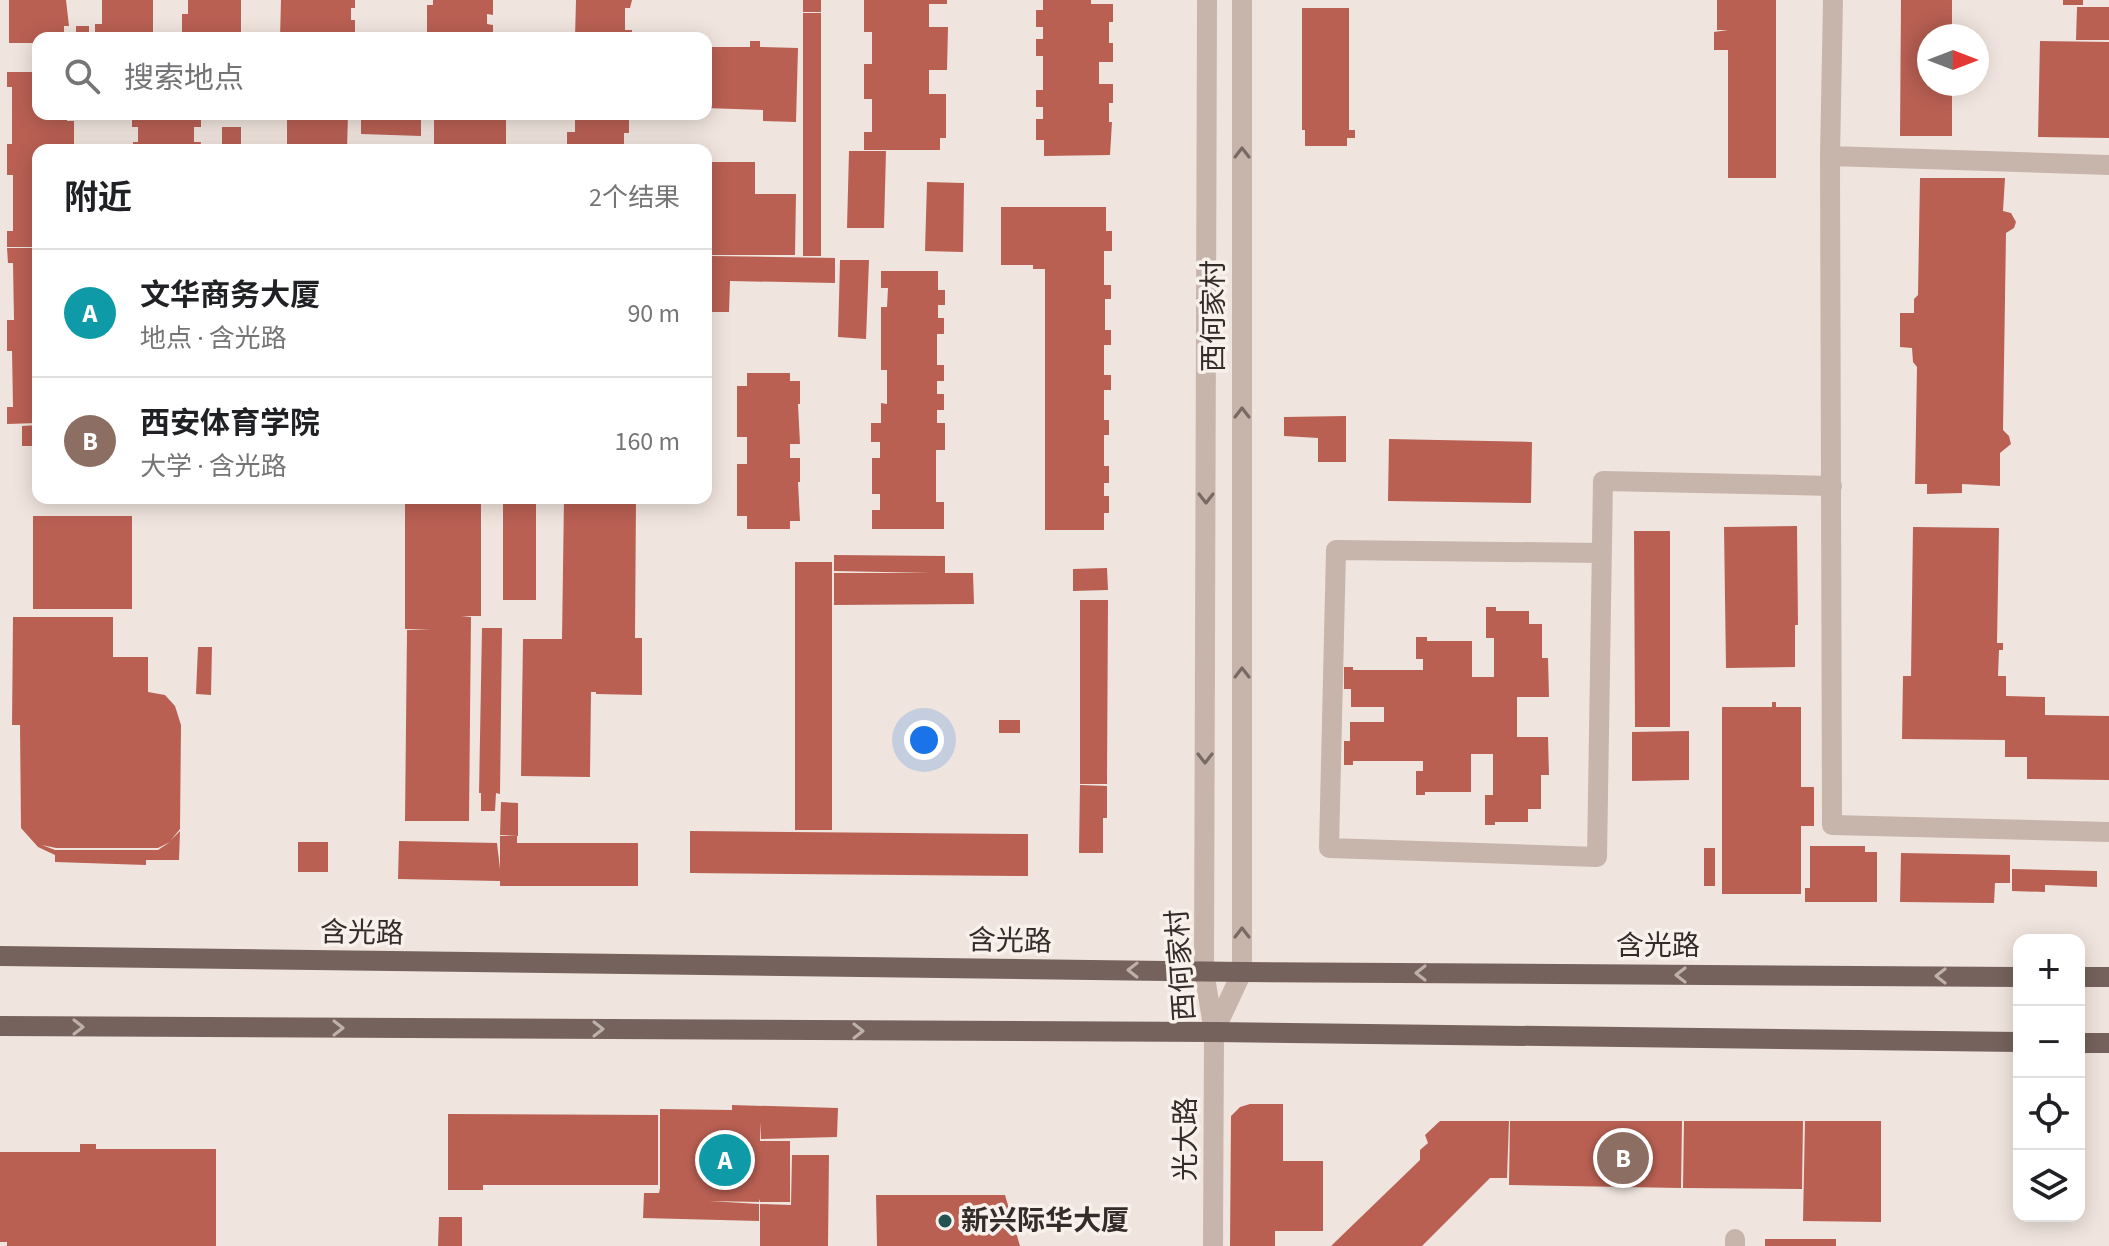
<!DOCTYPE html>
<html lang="zh">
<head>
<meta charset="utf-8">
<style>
	body { margin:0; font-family:"Source Sans 3","Noto Sans SC",sans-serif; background:#f6f6f6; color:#202124 }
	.controls { position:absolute; right:24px; bottom:24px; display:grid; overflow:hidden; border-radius:16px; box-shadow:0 4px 20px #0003 }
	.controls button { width:72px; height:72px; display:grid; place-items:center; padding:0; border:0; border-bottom:2px solid #e0e0e0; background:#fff; color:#202124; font:40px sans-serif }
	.compass { position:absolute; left:1917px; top:24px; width:72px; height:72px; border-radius:50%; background:#fff; box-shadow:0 4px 20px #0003; rotate:90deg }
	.you { position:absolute; left:924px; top:740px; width:28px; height:28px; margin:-20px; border:6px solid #fff; border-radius:50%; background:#1a73e8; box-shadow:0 0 0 12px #1a73e833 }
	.badge { display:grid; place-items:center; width:52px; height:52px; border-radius:50%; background:#d93025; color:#fff; font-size:26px; font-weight:700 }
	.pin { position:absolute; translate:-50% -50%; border:4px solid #fff; box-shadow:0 2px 8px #0006 }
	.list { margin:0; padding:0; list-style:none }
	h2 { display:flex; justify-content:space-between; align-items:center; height:104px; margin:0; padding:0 32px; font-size:34px }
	h2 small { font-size:26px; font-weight:400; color:#757577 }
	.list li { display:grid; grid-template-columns:52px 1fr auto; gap:24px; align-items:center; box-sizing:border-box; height:128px; padding:0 32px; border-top:2px solid #e0e0e0 }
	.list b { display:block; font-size:30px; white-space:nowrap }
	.list p { margin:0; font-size:26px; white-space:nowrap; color:#757577 }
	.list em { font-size:26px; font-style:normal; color:#757577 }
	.icon { flex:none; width:44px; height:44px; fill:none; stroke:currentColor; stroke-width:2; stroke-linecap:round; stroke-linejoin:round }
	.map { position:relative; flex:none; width:2109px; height:1246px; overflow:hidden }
	.search { position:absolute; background:#fff; box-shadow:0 4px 20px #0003; left:32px; top:32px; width:680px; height:88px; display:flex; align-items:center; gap:20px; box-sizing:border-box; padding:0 28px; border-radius:16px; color:#757577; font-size:30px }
	.panel { position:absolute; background:#fff; box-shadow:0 4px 20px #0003; left:32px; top:144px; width:680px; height:360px; border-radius:16px }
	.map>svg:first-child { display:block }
	.building { fill:#b96053; fill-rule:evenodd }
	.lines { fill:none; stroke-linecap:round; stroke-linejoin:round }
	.minor { stroke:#c7b5ab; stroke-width:20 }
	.major { stroke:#76625c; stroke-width:20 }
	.oneway { stroke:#776a64 }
	.oneway2 { stroke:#beb0aa }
	.poi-dot { fill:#245250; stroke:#f8f0ea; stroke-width:3 }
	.labels { text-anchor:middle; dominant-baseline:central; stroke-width:7; stroke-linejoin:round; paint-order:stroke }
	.street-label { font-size:28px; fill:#352c2a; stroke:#f8f0ea }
	.poi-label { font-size:28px; font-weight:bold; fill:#352c2a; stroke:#f8f0ea; text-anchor:start }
</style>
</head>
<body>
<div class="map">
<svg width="2109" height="1246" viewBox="0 0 2109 1246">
	<rect width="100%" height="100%" fill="#f0e5de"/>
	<!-- building -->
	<path class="building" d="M9,0H66L69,26H64V38H38V43H9Z
		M102,0H153V38H95V24H102Z
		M188,0H241V38H188V32H182V14H188Z
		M281,0H355V8H351V20H355V38H280Z
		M433,0H493V15L487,14V24L493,25V38H427V5H433Z
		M576,0H632L630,8H625V30H632V38H575Z
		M803,0H821V12H803Z
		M864,0H947V4H929V27H948L947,70H929V94H946V138H940V150H864V132H872V99H864V64H872V32H864Z
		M1043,0H1091V4H1113V22H1109V43H1113V62H1099V84H1113V103H1109V122H1112L1110,155L1044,156V140H1036V119H1043V107H1036V90H1043V56H1036V39H1043V27H1036V10H1043Z
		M1717,0H1776V178H1728V50H1714V32L1728,30H1717Z
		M1901,0H1952V36H1929V84H1952V136H1900Z
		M2063,0H2083V5H2063Z
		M2077,7H2109V40H2076Z
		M1302,8H1349V130H1355V138H1347V146H1305V130H1302Z
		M803,13H821V256H803Z
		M76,26H89V38H76Z
		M750,41H760V47L798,48L796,122L763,121V110L706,108V47H750Z
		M2040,41L2109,42V138L2038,137Z
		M7,72H38V114H67V121H74V150H38V247H7V231H13V175H7V144H12V87H7Z
		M132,114H201V127H194V142H201L200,150H133V142H138V127H132Z
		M287,114H348L347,150H287Z
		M361,114H421V136L361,134Z
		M434,114H506V150H359V146H434Z
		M575,114H624V119H629V133H624V150H567V132H575Z
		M222,127H241V150H222Z
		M849,151H886L884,228H847Z
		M706,162H755V194H796L795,255H709V312H706Z
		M1920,178H2005L2003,211L2011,213L2016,222L2014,228L2006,233L2003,430L2009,436L2011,444L2000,453V486L1962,484V493L1927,494V484H1915L1917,367L1913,362L1912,348L1900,347V313H1914V299L1918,295Z
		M927,182L964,183L963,252L925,251Z
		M1001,207H1106V231H1112V251H1104V285H1111V299H1105V330H1111V345H1104V375H1111V390H1104V420H1109V435H1104V466H1109V483H1104V496H1109V513H1104V530H1045V269H1033V265H1001Z
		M7,248H38V423L7,424V407H13L12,351H7V320H14L13,263H8Z
		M711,256L835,258V283L730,281L729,312H711Z
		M840,260H869L866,339L838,337Z
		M881,271H938V290H945V305H938V318H944V334H937V365H944V381H937V394H944V410H937V423H945V450H936V502H944V529H872V510H880V494H872V458H880V442H871V423H881V403L887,404V370H881V307H887L888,288H881Z
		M747,373H790V381H800V404H798L800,444H790V458H800V482H798L800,521H790V529H747V516H737V464H747V437H737V386H747Z
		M1346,416V462H1318V438L1284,436V417Z
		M38,425V446H22V426Z
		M1389,439L1532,442L1531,503L1388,501Z
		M405,498H481V616H461L471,617L469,821H405L407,630L431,629H405Z
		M503,498H536V600H503Z
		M564,498H636L635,638H642V695L596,694V692H591L590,777L521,776L523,639H562Z
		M33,516H132V609H33Z
		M1797,526L1798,625H1795V667L1726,668L1724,527Z
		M1913,527L1999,528L1997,643H2003V650H1999L1998,676H2006V696L2045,697V715L2109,716V780L2027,779V757H2005V740L1902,739L1903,676H1911Z
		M1634,531H1670V727H1635Z
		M834,555L945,556V573H973L974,604L834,605V573H931L834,571Z
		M795,562H832V830H795Z
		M1107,568L1108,590L1073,591V569Z
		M1080,600H1108L1107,784H1080Z
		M1486,607H1496V611H1529V624H1542V658H1548L1549,697H1517V737H1548L1549,775H1541V809H1528V822H1495V825H1485V795H1493V754H1471V792H1425V795H1416V771H1423V761H1353V765H1344V741H1350V722H1384V707H1351V689H1344V667H1353V670H1423V659H1416V637H1427V641H1472V677H1494V638H1486Z
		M13,617H113V657H148V692L165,695L175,706L181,725L180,829L171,840L180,831L179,860H146V865L55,862V855L38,847L21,828L20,725H12ZM170,842L158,850H55L42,845L56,848H158Z
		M482,628H502L500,794L496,793L495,811H481V793H479Z
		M198,647H212L211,695L196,694Z
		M1772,702H1776V707H1801V787H1814V826H1801V894H1722V707H1772Z
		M999,720H1020V733H999Z
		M1689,731V780L1632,781V732Z
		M1080,785L1107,786V818H1103V853H1079Z
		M501,802L518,803V836L500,835Z
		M690,831L1028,834V876L690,873Z
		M500,836H517V843H638V886H500V881L398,879L399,841L497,843L500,869Z
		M298,842H328V872H298Z
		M1810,846H1865V852H1877V902H1805V888H1810Z
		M1704,848H1715V886H1704Z
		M1901,853L2010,855V883H1995L1994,903L1900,902Z
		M2012,869L2097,871V887L2045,885V892L2012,891Z
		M1250,1104H1283V1161H1323V1231H1275V1246H1230L1231,1116L1240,1107Z
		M732,1105L838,1108L837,1137L761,1139L760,1122V1141H790V1202H760L759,1199V1202L709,1201L759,1204V1221L643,1218L644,1193H659L660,1188V1109L732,1110Z
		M448,1114L658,1115V1185H483V1190H448Z
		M1440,1121H1509L1507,1178H1490L1422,1246H1331L1420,1160V1150L1428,1143L1425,1135Z
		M1510,1121H1682L1681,1188L1509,1185Z
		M1684,1121H1803L1802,1189L1683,1188Z
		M1805,1121H1881V1222L1803,1221Z
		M80,1144H96V1149H216V1246H7V1242H0V1152H80Z
		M792,1155H829L828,1246H760V1204L791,1205Z
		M876,1195H1005L1020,1246H877Z
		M439,1217H462V1246H438Z
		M1765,1239H1836V1246H1765Z"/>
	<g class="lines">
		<!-- minor -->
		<path class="minor" d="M1207,0L1204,971L1214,1032L1213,1246
			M1833,0L1830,156L2109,165
			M1830,156L1832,825L2109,832
			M1602,553L1336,550L1329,848L1597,857L1603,481L1832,486
			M1214,1032L1242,972V0
			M1735,1246V1239"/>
		<!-- major -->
		<path class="major" d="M0,956L1242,972L2019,977
			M2079,977H2109
			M0,1026L1214,1032L2019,1042
			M2079,1043H2109"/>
	</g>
	<!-- one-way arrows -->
	<defs><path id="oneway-chevron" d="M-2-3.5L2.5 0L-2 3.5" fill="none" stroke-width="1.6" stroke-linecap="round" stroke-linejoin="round" transform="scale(2)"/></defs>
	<g class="oneway">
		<use href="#oneway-chevron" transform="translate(1242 153) rotate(-90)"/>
		<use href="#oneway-chevron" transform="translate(1242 413) rotate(-90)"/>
		<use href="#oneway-chevron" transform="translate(1206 498) rotate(90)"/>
		<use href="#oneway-chevron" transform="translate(1242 673) rotate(-90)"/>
		<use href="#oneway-chevron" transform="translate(1205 758) rotate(90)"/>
		<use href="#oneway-chevron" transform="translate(1242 933) rotate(-90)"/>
	</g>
	<g class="oneway2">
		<use href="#oneway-chevron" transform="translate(1133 970) rotate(-179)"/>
		<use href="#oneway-chevron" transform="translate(1421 973) rotate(-180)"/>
		<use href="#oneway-chevron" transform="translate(1681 975) rotate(-180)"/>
		<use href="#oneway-chevron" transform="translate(1941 976) rotate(-180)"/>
		<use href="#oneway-chevron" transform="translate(78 1027)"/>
		<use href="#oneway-chevron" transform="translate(338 1028)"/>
		<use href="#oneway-chevron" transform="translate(598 1029)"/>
		<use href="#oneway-chevron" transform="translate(858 1031)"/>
	</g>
	<!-- markers -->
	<circle class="poi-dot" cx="945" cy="1221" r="8"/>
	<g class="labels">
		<!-- street labels -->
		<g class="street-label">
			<text transform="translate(1214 316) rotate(-90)">西何家村</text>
			<text transform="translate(362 933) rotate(1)">含光路</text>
			<text transform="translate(1010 941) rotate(1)">含光路</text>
			<text x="1658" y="946">含光路</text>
			<text transform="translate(1181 965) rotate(-94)">西何家村</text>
			<text transform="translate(1186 1139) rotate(-90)">光大路</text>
		</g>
		<!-- poi labels -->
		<g class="poi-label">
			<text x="961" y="1221">新兴际华大厦</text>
		</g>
	</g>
</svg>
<div class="controls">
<button>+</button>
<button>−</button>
<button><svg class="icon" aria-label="locate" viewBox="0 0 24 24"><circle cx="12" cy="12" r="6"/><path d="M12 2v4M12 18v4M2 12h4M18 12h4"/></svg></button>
<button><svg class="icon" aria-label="layers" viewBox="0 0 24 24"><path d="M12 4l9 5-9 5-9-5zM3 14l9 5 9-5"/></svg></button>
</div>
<svg class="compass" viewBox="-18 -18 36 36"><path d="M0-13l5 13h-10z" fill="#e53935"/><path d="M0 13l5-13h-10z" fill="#757577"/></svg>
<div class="you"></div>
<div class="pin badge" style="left:725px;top:1160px;background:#0f9aa8">A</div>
<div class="pin badge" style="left:1623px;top:1158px;background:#8d6e63">B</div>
<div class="search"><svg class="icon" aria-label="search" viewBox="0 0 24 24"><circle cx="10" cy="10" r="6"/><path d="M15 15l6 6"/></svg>搜索地点</div>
<section class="panel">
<h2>附近<small>2个结果</small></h2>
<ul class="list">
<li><span class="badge" style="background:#0f9aa8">A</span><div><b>文华商务大厦</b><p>地点 · 含光路</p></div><em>90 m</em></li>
<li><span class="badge" style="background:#8d6e63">B</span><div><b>西安体育学院</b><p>大学 · 含光路</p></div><em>160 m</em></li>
</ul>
</section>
</div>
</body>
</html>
